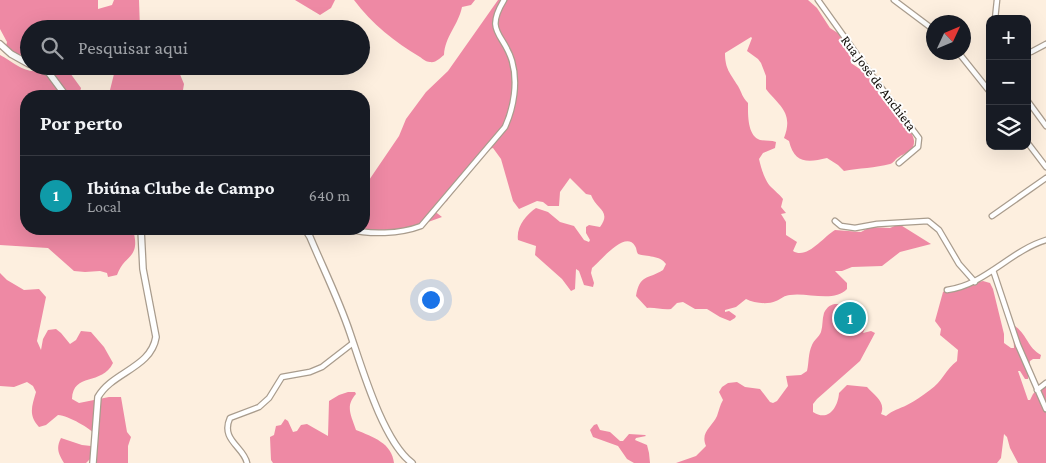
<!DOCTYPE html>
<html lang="pt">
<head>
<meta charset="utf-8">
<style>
	body { margin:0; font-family:"Crimson Pro",serif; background:#242831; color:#f1f3f6 }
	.controls { position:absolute; right:15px; top:15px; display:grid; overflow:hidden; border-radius:10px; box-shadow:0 5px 20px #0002 }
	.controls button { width:45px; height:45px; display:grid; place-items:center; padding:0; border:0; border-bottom:1px solid #363941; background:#171b24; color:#f1f3f6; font:25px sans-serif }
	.compass { position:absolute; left:926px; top:15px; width:45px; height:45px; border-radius:50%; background:#171b24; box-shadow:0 5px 20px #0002; rotate:46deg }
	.you { position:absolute; left:430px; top:299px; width:18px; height:18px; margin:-12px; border:4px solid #fff; border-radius:50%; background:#1a73e8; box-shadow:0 0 0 8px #1a73e833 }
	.badge { display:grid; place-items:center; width:32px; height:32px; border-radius:50%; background:#9bb3c1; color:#fff; font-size:16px; font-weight:700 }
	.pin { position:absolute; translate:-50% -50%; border:2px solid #fff; box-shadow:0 1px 5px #0006 }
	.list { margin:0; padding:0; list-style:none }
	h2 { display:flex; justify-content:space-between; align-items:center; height:65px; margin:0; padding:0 20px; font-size:21px }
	h2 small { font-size:16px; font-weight:400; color:#9ea1a6 }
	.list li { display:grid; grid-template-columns:32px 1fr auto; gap:15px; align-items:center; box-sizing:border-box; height:80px; padding:0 20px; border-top:1px solid #363941 }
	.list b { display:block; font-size:19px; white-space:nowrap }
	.list p { margin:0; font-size:16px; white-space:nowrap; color:#9ea1a6 }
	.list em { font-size:16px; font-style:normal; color:#9ea1a6 }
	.icon { flex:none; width:28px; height:28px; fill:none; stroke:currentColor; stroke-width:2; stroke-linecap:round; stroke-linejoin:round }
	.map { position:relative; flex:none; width:1046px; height:463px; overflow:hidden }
	.search { position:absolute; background:#171b24; box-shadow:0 5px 20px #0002; left:20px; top:20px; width:350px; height:55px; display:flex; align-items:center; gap:12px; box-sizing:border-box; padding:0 18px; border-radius:28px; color:#9ea1a6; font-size:19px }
	.panel { position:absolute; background:#171b24; box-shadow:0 5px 20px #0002; left:20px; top:90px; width:350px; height:145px; border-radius:20px }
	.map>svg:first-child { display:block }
	.forest { fill:#ee89a4 }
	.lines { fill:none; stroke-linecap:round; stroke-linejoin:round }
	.minor-casing { stroke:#a99c8d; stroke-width:7 }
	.tertiary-casing { stroke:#a99c8d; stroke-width:8 }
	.minor { stroke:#fff; stroke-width:4.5 }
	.tertiary { stroke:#fff; stroke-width:5.5 }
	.labels { text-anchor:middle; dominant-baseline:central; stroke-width:4; stroke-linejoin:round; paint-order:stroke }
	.street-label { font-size:14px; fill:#110c07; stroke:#fefefe }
</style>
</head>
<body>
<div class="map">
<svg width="1046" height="463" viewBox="0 0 1046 463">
	<rect width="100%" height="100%" fill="#fdefdf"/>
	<!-- forest -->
	<path class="forest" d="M0,0H98V9L112,5L114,0H139L140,29H29V61L18,57L6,46L7,42L0,29Z
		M295,0H335L331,8L320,15Z
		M354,0H475L471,5L462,7C458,26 445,36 444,55C440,58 436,63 430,62C426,62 423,59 420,57C395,42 372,24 354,0Z
		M498,0H808L817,8L830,28L847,39L849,45L847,47L851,56V63L873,78L877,85H876C880,98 892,104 900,115C904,120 915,136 914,142C914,152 904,153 899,157C895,159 894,163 890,164C876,168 858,168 844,171L838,165L827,158C807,163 794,163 789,141L784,138C794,112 779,106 766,89V76L761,63L758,59L747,51L752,38L751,37L725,53C725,69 730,73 738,86C742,93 742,97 748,103C748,113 747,136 760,140C765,141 771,140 776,142L775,148L763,153L759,159C761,168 765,181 771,187C775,191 779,194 783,199L781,207L786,213L781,214L786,222V235L797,242L793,251C807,260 823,237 835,230L861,232L870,227L890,228L899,224L931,244L900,252L882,266L852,267L842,271H835L847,283V289C834,303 807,292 790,295C785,295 781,299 776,301C767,305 754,303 746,299L736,307L725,310V312L729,311L736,316L735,318L730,321L720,317L707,309H695L683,302L677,303L671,309C662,310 654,307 647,308L636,296C640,274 647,280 663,270L666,264C660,255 647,257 638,254C636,251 637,249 635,246C625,229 599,263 592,268L591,273L594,283L593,287L584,285L579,271L576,269L575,289L571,291L562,279L535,255L536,246L518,240C516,227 526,215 536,208L548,212L560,222L574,226L584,240L589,242L590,240L586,233V227L589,225L600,227C612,211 596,209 591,195L586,194L570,178L560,192L559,206H548L543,202L537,201L519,209L513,201L501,159L493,148L482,151L468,167L447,201L433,210L442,217L406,230L369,231L354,229H364L365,186L399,136L406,119L426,92L448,71Z
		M0,55C15,63 25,75 43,70L41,66H65L81,88L79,96H26V229H133C141,260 125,253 117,275L108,277L107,273L100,271L85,272L74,271L48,248L0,245Z
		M116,66H183L179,72L184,84L182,96H111L109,94Z
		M0,273L7,280L24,290L39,289L46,297L37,341L41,350L43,339L48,330L56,329L61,333L70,344L76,340L81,331L91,332L104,347L113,363C102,386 73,372 72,399L79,403L109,397H121L127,432L131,437L128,446V463H94L93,456L86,463H64C58,453 56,448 61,438L82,445L91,446L97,444V436C90,428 69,416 58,415L46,425L39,427C28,415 32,406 36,392L33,386L27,382L14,387L0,386Z
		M983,281L990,283L993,289L1004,334V343L1011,348H1014L1013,329L1015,326C1028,336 1027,347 1041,355L1040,359H1033L1030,361L1028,379H1025L1020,371H1018L1028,400H1030L1033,394L1046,380V463H1018L1010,448L1007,437L1004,434L1001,458L997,463H676L696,456L706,446C700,432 712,427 717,416C719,410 720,405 723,400L719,392L722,387L728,383L737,382L745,387L760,389L770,402L773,403L777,401L788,386L786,376L801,375L807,371C809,362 808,354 812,345C814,340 819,337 821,332C823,326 822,319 824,313C833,293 855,311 866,319L867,324L863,333L871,331L875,333L860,361L817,399L813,404V412C828,422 838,408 839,393L847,385L867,387C875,396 886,402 881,414L886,416C893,410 899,409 907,405C915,401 923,395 930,390C942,382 946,369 957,361L958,350L940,335L941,329L935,321L943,292L946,290Z
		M348,392H355L356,394C345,406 351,415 356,430C373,437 392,443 394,463H273L271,460L270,437L274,435L276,426L281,425L285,419L288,421L293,432L297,431L301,425L307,424L328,436L329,401L339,395Z
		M597,424L600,430L610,432L620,441H623L629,434L645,435L646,436L636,438L635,440L647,445L649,453L650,463H634L627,459L618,446L593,437L590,430L594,425Z"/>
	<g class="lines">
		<!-- minor casing -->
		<g class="minor-casing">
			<path id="minor" d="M818,0L868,70L919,138L918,147L899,163
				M894,0L934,30
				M995,19L997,0
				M958,52L990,92
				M1027,52H1031L1046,44
				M1027,100L1046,126
				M1027,142L1046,167
				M992,216L1046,178
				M835,221L841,226L855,228L877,224L928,221L939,230L959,264L975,282
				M348,229C370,235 400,234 421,226L505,127C514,107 518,82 512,61C504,33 484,33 504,0
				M993,270L1018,345L1046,409
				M947,290C985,285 1010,251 1046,240
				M1037,390L1046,383
				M247,463C244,447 220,440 230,418L259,407L269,398L282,377L310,372L322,367L353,343"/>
		</g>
		<!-- tertiary casing -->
		<g class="tertiary-casing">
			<path id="tertiary" d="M0,44L11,54L29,64
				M34,66L49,73L66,96
				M305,229L310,237C323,268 339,300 350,333C362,368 383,441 412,463
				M93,463L98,397C112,372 151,368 156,337L143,269L141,229"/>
		</g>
		<!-- minor -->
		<use href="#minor" class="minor"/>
		<!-- tertiary -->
		<use href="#tertiary" class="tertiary"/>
	</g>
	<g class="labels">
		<!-- street labels -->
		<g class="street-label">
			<text transform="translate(879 83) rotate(53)">Rua José de Anchieta</text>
		</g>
	</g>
</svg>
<div class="controls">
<button>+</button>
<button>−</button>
<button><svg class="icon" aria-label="layers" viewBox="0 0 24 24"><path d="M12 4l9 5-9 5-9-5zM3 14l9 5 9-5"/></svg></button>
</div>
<svg class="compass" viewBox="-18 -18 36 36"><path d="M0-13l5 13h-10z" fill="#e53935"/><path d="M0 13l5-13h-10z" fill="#9ea1a6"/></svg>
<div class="you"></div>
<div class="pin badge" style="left:850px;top:318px;background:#0f9aa8">1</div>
<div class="search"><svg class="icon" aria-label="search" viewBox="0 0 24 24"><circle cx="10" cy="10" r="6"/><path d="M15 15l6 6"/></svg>Pesquisar aqui</div>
<section class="panel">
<h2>Por perto<small></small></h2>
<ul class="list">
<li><span class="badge" style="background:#0f9aa8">1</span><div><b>Ibiúna Clube de Campo</b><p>Local</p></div><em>640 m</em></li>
</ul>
</section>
</div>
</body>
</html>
